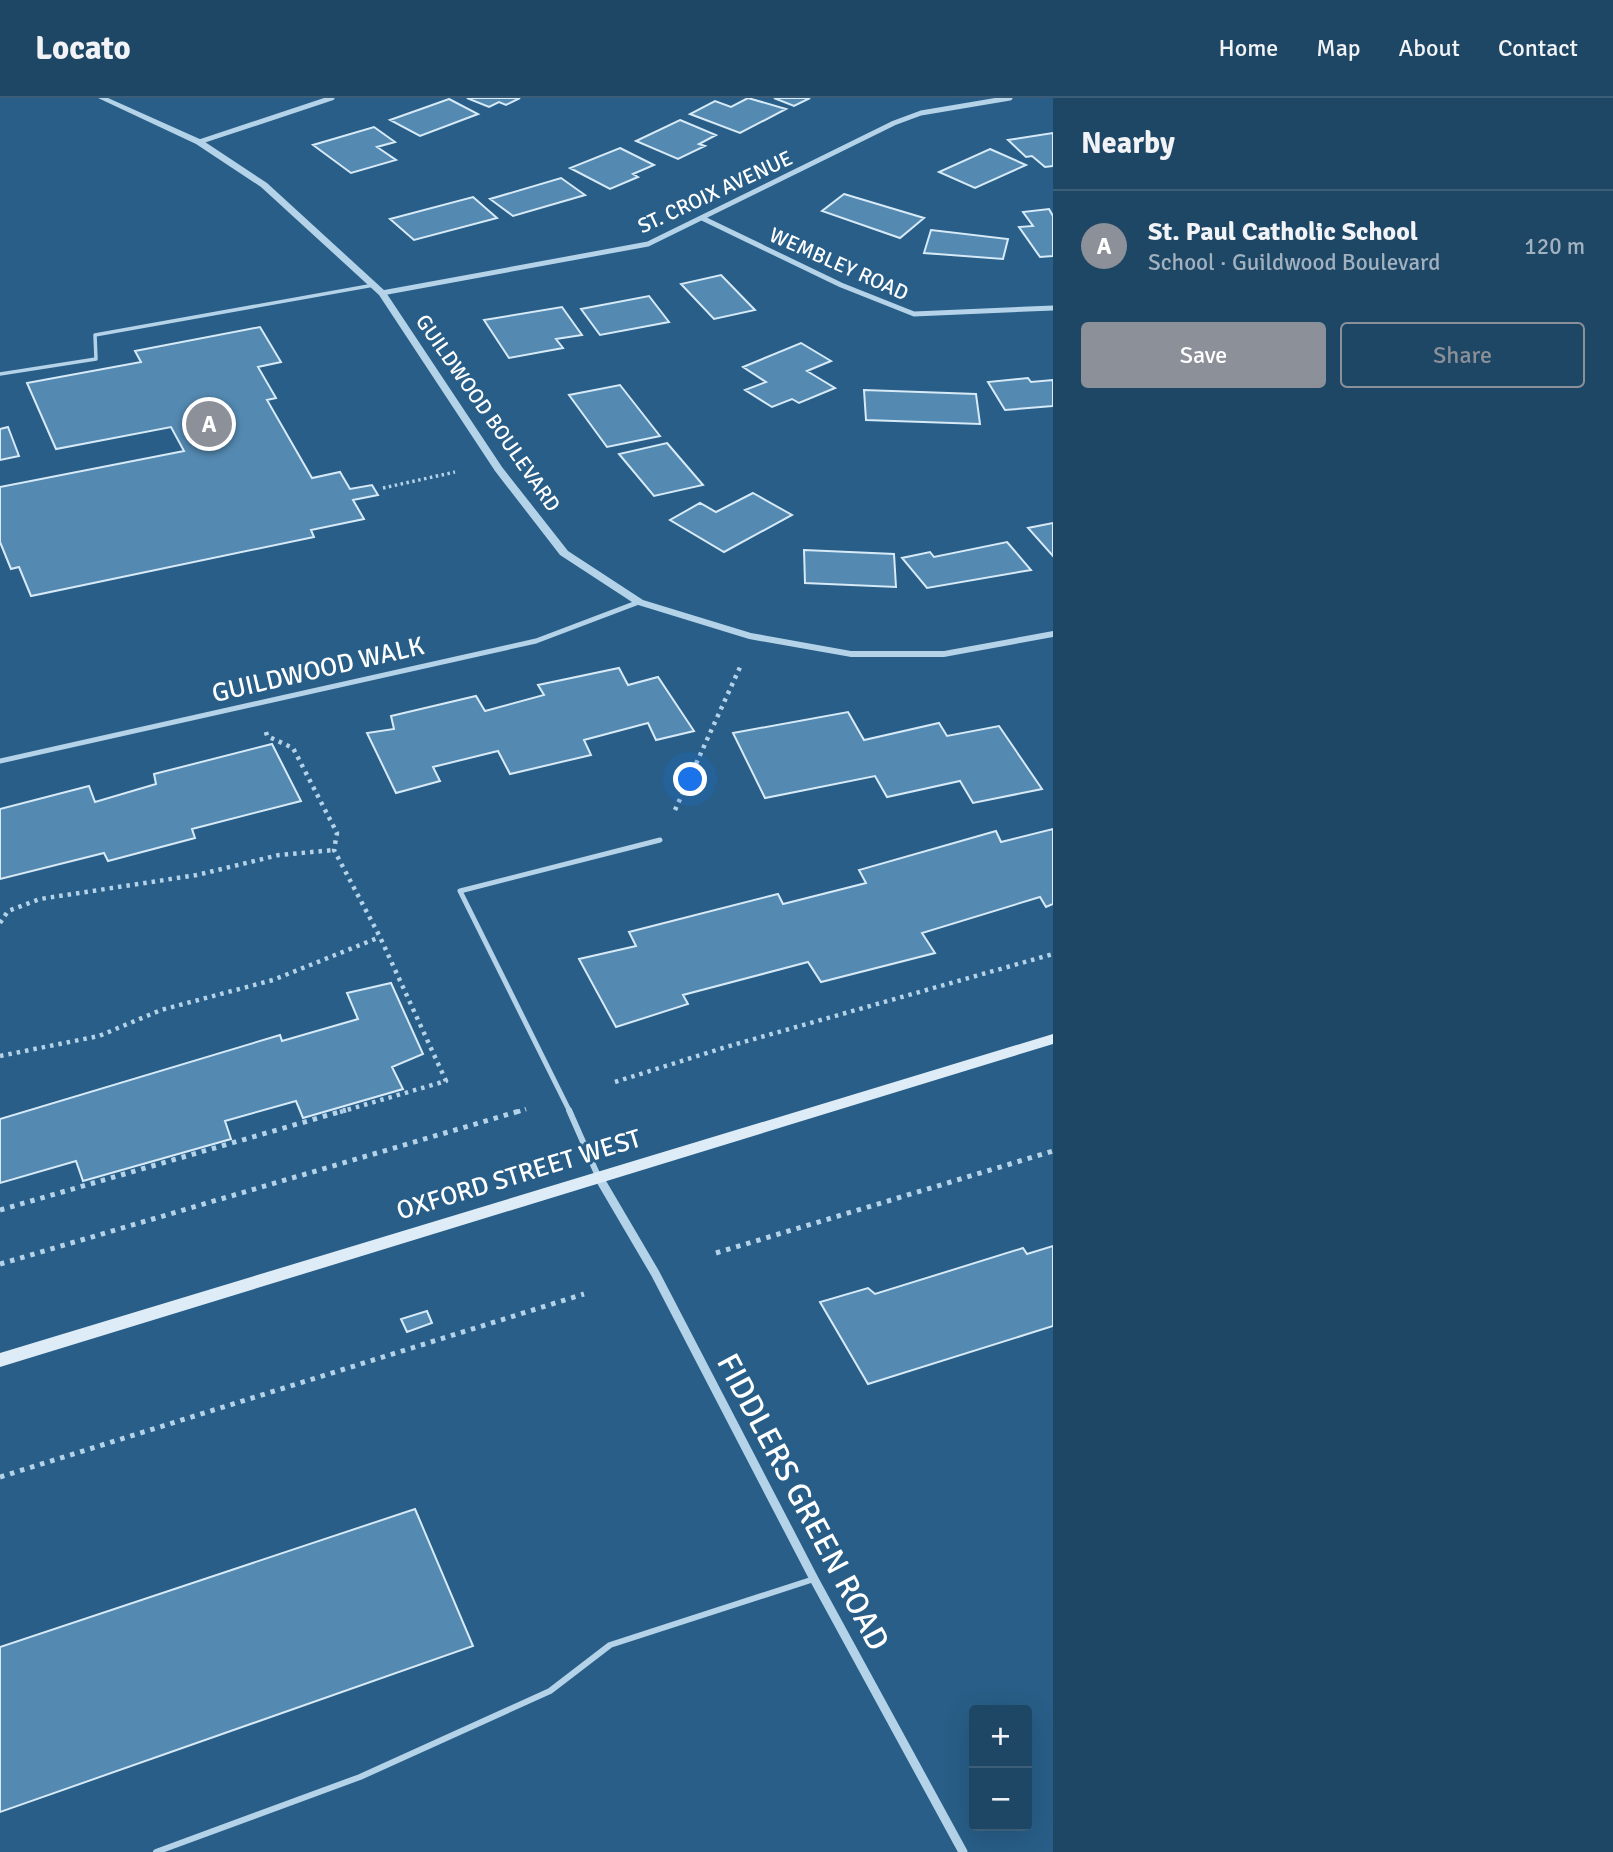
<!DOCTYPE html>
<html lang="en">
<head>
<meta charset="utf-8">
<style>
	body { margin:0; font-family:Signika,sans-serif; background:#264d6b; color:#f1f3f6 }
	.controls { position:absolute; right:21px; bottom:21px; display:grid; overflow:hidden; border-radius:7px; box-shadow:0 7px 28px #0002 }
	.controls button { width:63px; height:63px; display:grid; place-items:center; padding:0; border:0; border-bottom:2px solid #3c5e79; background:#1e4665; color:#f1f3f6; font:35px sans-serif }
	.you { position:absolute; left:691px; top:682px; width:24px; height:24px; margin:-18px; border:5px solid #fff; border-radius:50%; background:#1a73e8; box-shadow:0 0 0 10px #1a73e833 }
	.badge { display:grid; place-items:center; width:46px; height:46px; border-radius:50%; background:#8c9099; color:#fff; font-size:23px; font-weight:700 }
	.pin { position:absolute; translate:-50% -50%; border:4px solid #fff; box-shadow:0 2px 7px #0006 }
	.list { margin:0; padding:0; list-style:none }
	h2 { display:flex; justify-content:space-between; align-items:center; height:91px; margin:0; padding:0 28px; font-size:30px }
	h2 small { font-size:23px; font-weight:400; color:#a1b1bf }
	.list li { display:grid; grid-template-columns:46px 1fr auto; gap:21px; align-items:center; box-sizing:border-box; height:112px; padding:0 28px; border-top:2px solid #3c5e79 }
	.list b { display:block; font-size:26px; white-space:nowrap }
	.list p { margin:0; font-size:23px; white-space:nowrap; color:#a1b1bf }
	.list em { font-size:23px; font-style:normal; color:#a1b1bf }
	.actions { display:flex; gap:14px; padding:21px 28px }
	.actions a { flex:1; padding:16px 0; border:2px solid #8c9099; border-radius:7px; text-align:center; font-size:24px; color:#8c9099 }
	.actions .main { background:#8c9099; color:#fff }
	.map { position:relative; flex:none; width:1053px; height:1754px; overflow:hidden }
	header { display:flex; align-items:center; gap:42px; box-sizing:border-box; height:98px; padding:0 35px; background:#1e4665; border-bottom:2px solid #3c5e79 }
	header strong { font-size:33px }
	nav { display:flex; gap:38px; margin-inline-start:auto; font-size:24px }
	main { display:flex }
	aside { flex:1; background:#1e4665 }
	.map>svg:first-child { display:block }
	.building { fill:#5489b1; stroke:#d7eaf7; stroke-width:2 }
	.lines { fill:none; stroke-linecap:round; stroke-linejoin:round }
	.path-far2 { stroke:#b4d2e8; stroke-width:3.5; stroke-dasharray:2.5 3.5; stroke-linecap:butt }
	.path-far1 { stroke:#b4d2e8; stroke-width:4.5; stroke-dasharray:3.5 5; stroke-linecap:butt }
	.path { stroke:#b4d2e8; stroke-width:5; stroke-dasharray:4.5 6; stroke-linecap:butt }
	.service-far2 { stroke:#b4d2e8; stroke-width:3.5 }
	.service-far1 { stroke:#b4d2e8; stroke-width:5 }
	.service { stroke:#b4d2e8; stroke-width:6 }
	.minor-far1 { stroke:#b4d2e8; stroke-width:5 }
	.minor { stroke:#b4d2e8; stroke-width:9 }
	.tertiary { fill:#b4d2e8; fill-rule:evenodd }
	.secondary { fill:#deecf7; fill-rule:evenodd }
	.labels { text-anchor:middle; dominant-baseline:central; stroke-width:6; stroke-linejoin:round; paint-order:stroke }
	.far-street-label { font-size:21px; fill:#fff; stroke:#285e87 }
	.street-label { font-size:26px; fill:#fff; stroke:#285e87 }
	.near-street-label { font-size:32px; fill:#fff; stroke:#285e87 }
</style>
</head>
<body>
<header>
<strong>Locato</strong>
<nav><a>Home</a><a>Map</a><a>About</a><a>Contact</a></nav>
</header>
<main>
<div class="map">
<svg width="1053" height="1754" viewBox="0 0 1053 1754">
	<rect width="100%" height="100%" fill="#285e87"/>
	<!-- building -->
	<path class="building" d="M467,0H520L506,7L499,4L489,9Z
		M748,0L786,11L740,35L690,16L715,3L731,9Z
		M774,0H810L794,8Z
		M449,1L478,16L420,38L390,22Z
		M680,22L716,37L699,46L705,48L678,61L636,43Z
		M374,29L395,44L377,49L396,62L351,75L313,47Z
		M1053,35V68L1045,69L1032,58L1026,59L1008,42Z
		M620,50L654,67L633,76L638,79L610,91L570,70Z
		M990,51L1026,67L975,90L939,74Z
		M561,80L585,97L513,118L490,101Z
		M844,96L924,120L900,140L822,113Z
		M473,99L497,120L414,142L390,121Z
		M1049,111L1053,118V158L1040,159L1019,129L1033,128L1023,114Z
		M931,132L1008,141L1003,161L924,155Z
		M721,177L755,212L714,221L681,186Z
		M649,198L669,224L600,237L581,211Z
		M562,209L582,237L556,241L563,250L509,260L484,222Z
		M260,229L281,264L258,269L276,300L267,302L312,380L340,374L350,391L372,387L378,397L353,402L364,421L311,432L314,439L31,498L19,469L11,471L0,444V389L184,353L171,329L56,351L27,285L141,264L135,253Z
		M801,245L831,263L807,273L835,290L799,305L792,301L772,309L745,292L766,284L743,269Z
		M1028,280L1031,284L1053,282V308L1005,312L988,284Z
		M620,287L660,338L607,349L569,297Z
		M864,292L976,296L980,326L866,322Z
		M8,329L19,358L0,362V331Z
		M667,345L703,387L654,398L619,356Z
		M753,395L792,417L724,454L670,422L700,405L716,414Z
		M1053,425V458L1028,430Z
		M1007,444L1031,472L927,490L902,460L930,454L934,459Z
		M804,452L894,456L896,489L805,485Z
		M619,570L628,587L658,579L694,633L656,642L648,625L584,642L591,657L510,676L498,653L433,669L440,683L396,695L367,635L394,631L391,618L476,598L485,613L544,597L538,587Z
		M848,614L864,642L939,625L947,638L999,628L1042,691L973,705L960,683L887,699L875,678L765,700L733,635Z
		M272,646L301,703L192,731L195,740L108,763L104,755L0,781V711L89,688L95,704L156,686L154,676Z
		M1053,731V806L1046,809L1040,799L922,835L935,855L821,884L808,864L683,897L688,906L616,929L579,861L636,848L629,834L778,796L783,806L866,785L859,772L996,733L1001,744Z
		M391,885L423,956L392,969L403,991L303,1020L296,1003L225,1023L231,1041L83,1083L76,1063L0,1085V1021L280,937L282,943L358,921L347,895Z
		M1053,1148V1228L868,1286L820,1204L868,1190L875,1196L1023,1150L1027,1156Z
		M427,1213L432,1225L407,1234L401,1221Z
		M415,1411L473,1548L0,1714V1549Z"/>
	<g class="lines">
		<!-- path-far2 -->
		<path class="path-far2" d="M383,390L455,374"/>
		<!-- path-far1 -->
		<path class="path-far1" d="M266,634L267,638L293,650L337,735L334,752L380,839L446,983L340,1014
			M675,712L741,567
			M0,825L8,813L40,801L197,777L279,757L334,752
			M0,958L99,938L161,912L273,882L380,839
			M615,984L726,949L1053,856
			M517,1014L526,1011"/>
		<!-- path -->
		<path class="path" d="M0,1112L346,1012
			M716,1155L1053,1053
			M0,1166L523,1012
			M0,1379L584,1196"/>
		<!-- service-far2 -->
		<path class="service-far2" d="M0,276L96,261L95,237L374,187"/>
		<!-- service-far1 -->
		<path class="service-far1" d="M0,663L536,543L639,504
			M570,1014L460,793L660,742"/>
		<!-- service -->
		<path class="service" d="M569,1012L598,1078
			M156,1754L360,1679L550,1593L610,1547L814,1481"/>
		<!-- minor-far1 -->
		<path class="minor-far1" d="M199,44L332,0
			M702,120L841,187L914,216L1053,210
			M382,195L648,146L894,25L921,15L1010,0"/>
		<!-- minor -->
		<path class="minor" d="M598,1078L655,1175L814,1481L963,1754"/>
		<!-- tertiary -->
		<path class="tertiary" d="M98,0H108L202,42L267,85L385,193L502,369L568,453L643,502L751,535L851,553H944L1053,533V539L944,559H851L749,541L635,506L560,457L495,373L379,197L261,89L196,46Z"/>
		<!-- secondary -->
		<path class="secondary" d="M1053,936V946L0,1269V1255Z"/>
	</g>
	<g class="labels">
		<!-- far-street labels -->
		<g class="far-street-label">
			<text transform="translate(715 94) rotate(-25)">ST. CROIX AVENUE</text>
			<text transform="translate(839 166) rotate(24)">WEMBLEY ROAD</text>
			<text transform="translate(488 315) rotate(55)">GUILDWOOD BOULEVARD</text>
		</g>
		<!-- street labels -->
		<g class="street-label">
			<text transform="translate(318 572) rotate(-13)">GUILDWOOD WALK</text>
			<text transform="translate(519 1077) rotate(-17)">OXFORD STREET WEST</text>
		</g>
		<!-- near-street labels -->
		<g class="near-street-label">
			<text transform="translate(803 1404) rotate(62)">FIDDLERS GREEN ROAD</text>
		</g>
	</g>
</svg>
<div class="controls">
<button>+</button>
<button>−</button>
</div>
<div class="you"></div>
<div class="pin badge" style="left:209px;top:326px">A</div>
</div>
<aside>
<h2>Nearby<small></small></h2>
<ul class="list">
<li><span class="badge">A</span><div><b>St. Paul Catholic School</b><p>School · Guildwood Boulevard</p></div><em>120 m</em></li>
</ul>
<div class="actions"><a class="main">Save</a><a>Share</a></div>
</aside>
</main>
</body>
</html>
